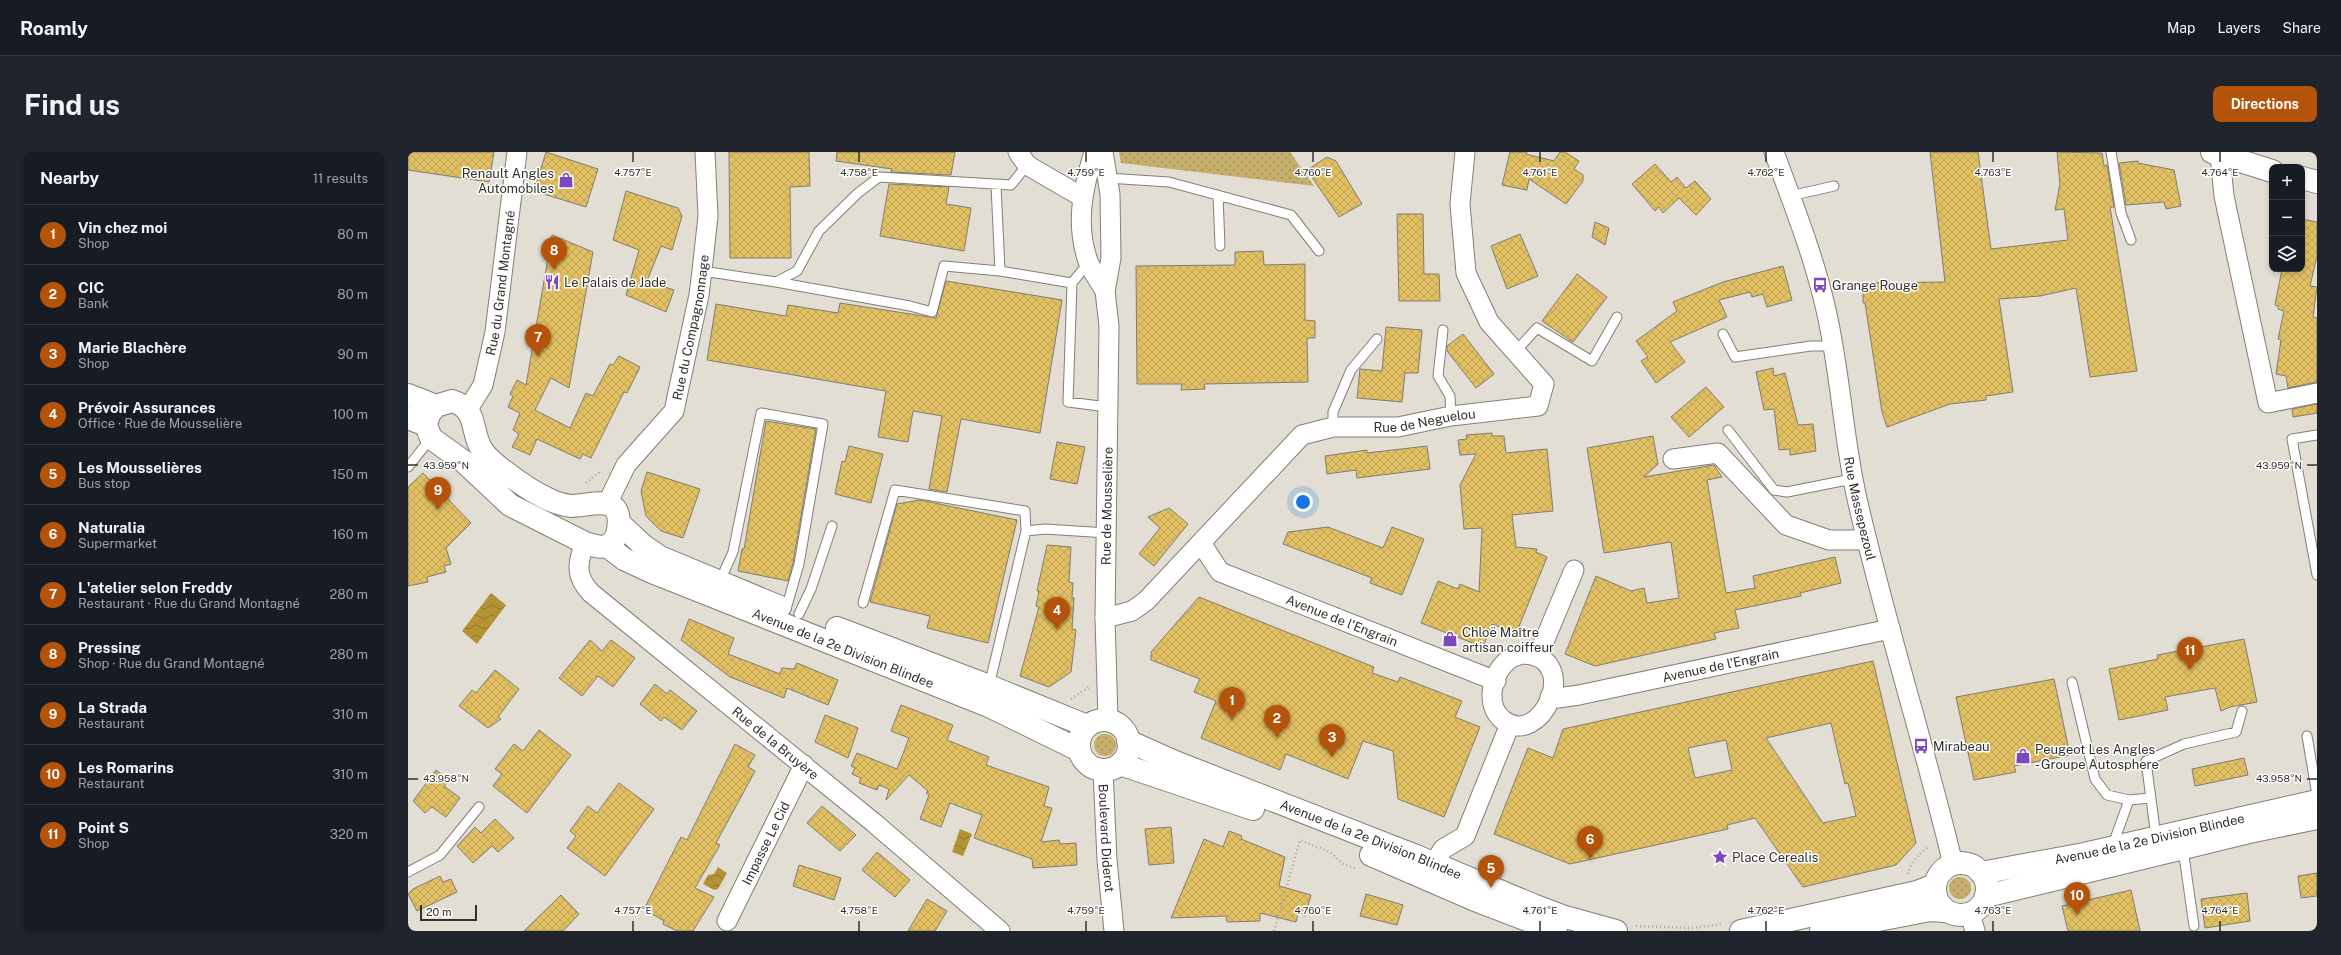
<!DOCTYPE html>
<html lang="en">
<head>
<meta charset="utf-8">
<style>
	body { margin:0; font-family:"Public Sans",sans-serif; background:#20242c; color:#f1f3f6 }
	.controls { position:absolute; right:12px; top:12px; display:grid; overflow:hidden; border-radius:8px; box-shadow:0 2px 6px #0003 }
	.controls button { width:36px; height:36px; display:grid; place-items:center; padding:0; border:0; border-bottom:1px solid #363941; background:#171b24; color:#f1f3f6; font:20px sans-serif }
	.scale { position:absolute; left:12px; bottom:10px; width:57px; box-sizing:border-box; padding-left:4px; border:2px solid #32312c; border-top:0; font-size:11px; line-height:14px; white-space:nowrap; color:#32312c; -webkit-text-stroke:3px #fff; paint-order:stroke }
	.you { position:absolute; left:895px; top:350px; width:14px; height:14px; margin:-10px; border:3px solid #fff; border-radius:50%; background:#1a73e8; box-shadow:0 0 0 6px #1a73e833 }
	.badge { display:grid; place-items:center; width:26px; height:26px; border-radius:50%; background:#b45309; color:#fff; font-size:13px; font-weight:700 }
	.pin { position:absolute; translate:-50% -33px; filter:drop-shadow(0 1px 2px #0008) }
	.pin::after { content:''; position:absolute; top:21px; width:14px; height:12px; background:inherit; clip-path:polygon(0 0,100% 0,50% 100%) }
	.list { margin:0; padding:0; list-style:none }
	h2 { display:flex; justify-content:space-between; align-items:center; height:52px; margin:0; padding:0 16px; font-size:17px }
	h2 small { font-size:13px; font-weight:400; color:#9ea1a6 }
	.list li { display:grid; grid-template-columns:26px 1fr auto; gap:12px; align-items:center; box-sizing:border-box; height:60px; padding:0 16px; border-top:1px solid #363941 }
	.list b { display:block; font-size:15px; white-space:nowrap }
	.list p { margin:0; font-size:13px; white-space:nowrap; color:#9ea1a6 }
	.list em { font-size:13px; font-style:normal; color:#9ea1a6 }
	.icon { flex:none; width:22px; height:22px; fill:none; stroke:currentColor; stroke-width:2; stroke-linecap:round; stroke-linejoin:round }
	.map { position:relative; flex:none; width:1909px; height:779px; overflow:hidden; border-radius:8px }
	header { display:flex; align-items:center; gap:24px; box-sizing:border-box; height:56px; padding:0 20px; background:#171b24; border-bottom:1px solid #363941 }
	header strong { font-size:19px }
	nav { display:flex; gap:22px; margin-inline-start:auto; font-size:14px }
	.intro { display:flex; align-items:center; justify-content:space-between; box-sizing:border-box; height:96px; padding:0 24px }
	h1 { margin:0; font-size:28px }
	.button { padding:10px 18px; border-radius:8px; background:#b45309; color:#fff; font-size:14px; font-weight:700 }
	main { display:flex; gap:24px; padding:0 24px }
	aside { flex:1; background:#171b24; border-radius:8px; box-shadow:0 2px 6px #0003 }
	.map>svg:first-child { display:block }
	.grass { fill:url(#grass-dots) }
	.water { fill:url(#water-waves) }
	.building { fill:url(#building-cross-hatch); stroke:#807c71; fill-rule:evenodd }
	.lines { fill:none; stroke-linecap:round; stroke-linejoin:round }
	.service-casing { stroke:#837f74; stroke-width:11 }
	.minor-casing { stroke:#837f74; stroke-width:21 }
	.tertiary-casing { stroke:#837f74; stroke-width:24 }
	.secondary-casing { stroke:#837f74; stroke-width:24 }
	.path { stroke:#a7a49b; stroke-width:2.5; stroke-dasharray:1 3; stroke-linecap:butt }
	.service { stroke:#fff; stroke-width:9 }
	.minor { stroke:#fff; stroke-width:19 }
	.tertiary { stroke:#fff; stroke-width:22 }
	.secondary { stroke:#fff; stroke-width:22 }
	.ticks { fill:none; stroke:#32312c; stroke-width:1.5 }
	.labels { text-anchor:middle; dominant-baseline:central; stroke-width:3; stroke-linejoin:round; paint-order:stroke }
	.poi-label { font-size:13px; fill:#32312c; stroke:#fff; text-anchor:start }
	.street-label { font-size:13px; fill:#32312c; stroke:#fff }
	.ticks-label { font-size:10px; text-anchor:middle; fill:#32312c; stroke:#fff; stroke-width:3; stroke-linejoin:round; paint-order:stroke }
</style>
</head>
<body>
<header>
<strong>Roamly</strong>
<nav><a>Map</a><a>Layers</a><a>Share</a></nav>
</header>
<div class="intro"><h1>Find us</h1><a class="button">Directions</a></div>
<main>
<aside>
<h2>Nearby<small>11 results</small></h2>
<ul class="list">
<li><span class="badge">1</span><div><b>Vin chez moi</b><p>Shop</p></div><em>80 m</em></li>
<li><span class="badge">2</span><div><b>CIC</b><p>Bank</p></div><em>80 m</em></li>
<li><span class="badge">3</span><div><b>Marie Blachère</b><p>Shop</p></div><em>90 m</em></li>
<li><span class="badge">4</span><div><b>Prévoir Assurances</b><p>Office · Rue de Mousselière</p></div><em>100 m</em></li>
<li><span class="badge">5</span><div><b>Les Mousselières</b><p>Bus stop</p></div><em>150 m</em></li>
<li><span class="badge">6</span><div><b>Naturalia</b><p>Supermarket</p></div><em>160 m</em></li>
<li><span class="badge">7</span><div><b>L'atelier selon Freddy</b><p>Restaurant · Rue du Grand Montagné</p></div><em>280 m</em></li>
<li><span class="badge">8</span><div><b>Pressing</b><p>Shop · Rue du Grand Montagné</p></div><em>280 m</em></li>
<li><span class="badge">9</span><div><b>La Strada</b><p>Restaurant</p></div><em>310 m</em></li>
<li><span class="badge">10</span><div><b>Les Romarins</b><p>Restaurant</p></div><em>310 m</em></li>
<li><span class="badge">11</span><div><b>Point S</b><p>Shop</p></div><em>320 m</em></li>
</ul>
</aside>
<div class="map">
<svg width="1909" height="779" viewBox="0 0 1909 779">
	<defs>
		<pattern id="grass-dots" width="8" height="8" patternUnits="userSpaceOnUse"><rect width="8" height="8" fill="#c5ad6b"/><path d="M2 2h.1M6 6h.1" fill="none" stroke="#a18d58" stroke-width="1.8" stroke-linecap="round"/></pattern>
		<pattern id="water-waves" width="16" height="10" patternUnits="userSpaceOnUse"><rect width="16" height="10" fill="#b39333"/><path d="M0 5q4-4 8 0t8 0" fill="none" stroke="#92792b"/></pattern>
		<pattern id="building-cross-hatch" width="8" height="8" patternUnits="userSpaceOnUse"><rect width="8" height="8" fill="#e1c064"/><path d="M0 0l8 8M0 8l8-8" fill="none" stroke="#c2a557"/></pattern>
	</defs>
	<rect width="100%" height="100%" fill="#e2ded3"/>
	<!-- grass -->
	<path class="grass" d="M711,0H882L906,34L713,11Z
		M686 593a11 11 0 1 1 22 0a11 11 0 1 1-22 0Z
		M1541 736a11 11 0 1 1 22 0a11 11 0 1 1-22 0Z"/>
	<!-- water -->
	<path class="water" d="M83,441L98,453L69,492L54,479Z
		M552,677L564,682L555,704L544,700Z
		M310,715L319,721L310,737L306,738L295,732L300,723L306,722Z"/>
	<!-- building -->
	<path class="building" d="M0,0H86L81,30L0,18Z
		M138,0L190,17L178,55L126,39Z
		M321,0H401L402,34L382,35L383,106H322Z
		M429,0H547L543,23L483,20L484,17L428,9Z
		M1102,0H1119L1118,2L1146,9L1152,0H1157L1171,9L1166,17L1175,23V29L1158,52L1121,27L1119,38L1094,33Z
		M1522,0H1570L1583,97L1660,88L1656,57L1647,58L1652,32L1649,0L1694,1L1696,14L1699,13L1706,55H1702L1729,219L1682,225L1668,136L1632,144L1591,147L1605,240L1578,244V248L1542,252L1479,275L1474,260L1457,151H1455V131L1537,130Z
		M919,5L928,9L954,52L931,65L899,18Z
		M1730,9V11L1766,18L1773,54L1758,57L1756,50L1718,53L1711,11Z
		M1247,12L1263,30L1269,25L1278,36L1287,29L1303,47L1288,63L1271,46L1255,61L1251,55L1247,59L1224,32Z
		M481,32L541,35L538,52L563,56L556,99L472,84Z
		M218,39L270,56L274,64L264,98L253,94L239,129L266,138L258,160L218,143L231,98L205,88Z
		M989,62H1015L1016,122H1031L1032,149H991Z
		M1894,67L1909,70V104L1902,134L1909,135L1905,165L1909,166V230L1880,236L1878,224L1868,222L1873,188L1870,187L1876,159L1870,157V154L1867,153L1874,117H1894Z
		M1187,70L1201,76L1197,93L1184,85Z
		M1112,82L1130,124L1099,137L1083,94Z
		M144,83L185,100L161,236L143,226L127,258L162,276L178,241L185,244L202,212L205,213L211,204L232,215L219,241L216,240L183,306L175,302L172,307L129,287L122,303L104,295L111,282L105,278L112,261L100,255L105,244L102,242L109,228L118,233Z
		M855,99L856,113L897,112V168L907,169V186H899L900,230L796,232L797,237L773,238L774,232H729L728,114L827,113V100Z
		M1375,114L1384,148L1359,155L1355,142L1344,145L1342,140L1311,148L1319,165L1262,190L1277,210L1248,231L1233,209L1240,205L1228,189L1269,159L1265,150L1315,130Z
		M1169,122L1199,145L1165,190L1134,169Z
		M538,129L654,148L632,281L553,267L539,340L521,337L534,264L505,259L500,290L470,285L478,239L299,208L308,152L378,164L380,153L430,161L432,151L528,166Z
		M978,175L1014,178L1010,221H997L994,250L949,246L952,217L974,219Z
		M1055,182L1086,222L1068,236L1039,199V194Z
		M1365,216L1366,224L1377,221L1390,273L1405,272L1408,299L1382,303V297L1371,298L1366,257L1356,258L1348,220Z
		M1298,235L1316,255L1281,285L1263,265Z
		M1909,252V261L1885,265L1884,257Z
		M358,269L408,277L385,411L380,429L330,419L334,397H336Z
		M1084,281V284H1096L1098,301L1139,297L1145,359L1104,363L1108,395L1129,397L1128,400L1139,405L1108,482L1084,472L1075,495L1013,471L1030,429L1050,437L1052,432L1071,440L1074,376L1056,377L1052,333L1068,302L1052,303L1050,288L1059,287L1058,283Z
		M1245,284L1250,312L1236,325L1306,313L1314,325L1299,328L1318,441L1347,436L1345,424L1427,405L1433,431L1392,441L1393,444L1327,458L1331,476L1306,481L1308,487L1187,514L1157,502L1188,424L1223,439L1236,436L1239,451L1271,446L1263,390L1196,401L1179,296Z
		M649,290L677,295L669,332L642,327Z
		M441,294L475,302L463,351L427,342L434,309L437,310Z
		M1019,294L1022,317L949,326L948,318L919,322L917,304L959,298V301Z
		M239,320L292,337L275,386L253,379L238,364L233,339Z
		M15,321L63,371L38,396L43,412L36,414L38,420L19,425L20,430L0,434V335Z
		M512,348L609,368L580,491L519,476L522,464L462,450L489,352Z
		M761,356L780,372L746,414L731,402L752,376L740,365Z
		M920,375L975,396L984,375L1016,387L994,443L962,431L964,426L875,392L880,380Z
		M639,393L663,395L661,430L665,431L664,446H666L664,477L668,478L663,520L641,535L612,524L631,455L628,454L631,439H629Z
		M791,445L966,515L964,521L990,530L992,525L1054,549L1047,565L1072,575L1036,665L990,647L985,599L955,589L940,627L878,602L872,618L793,586L808,549L786,540L792,527L743,508V500Z
		M281,467L326,486L320,502L372,522L374,516L386,517L389,511L430,528L420,553L379,536L376,546L322,525L273,488Z
		M1836,487L1849,550L1822,555L1813,559L1807,536L1757,545L1760,558L1711,568L1701,517L1750,507L1749,503Z
		M182,488L194,499L203,488L227,506L205,535L190,524L174,544L151,526Z
		M1465,509L1508,691L1488,713L1395,735L1347,666L1319,673L1320,677L1162,712L1086,682L1120,596L1145,606L1155,577ZM1423,571L1437,632L1440,631L1448,664L1415,671L1358,586ZM1318,588L1324,618L1287,626L1280,596Z
		M87,518L111,537L90,565L93,567L80,576L51,554L64,538L68,541Z
		M1646,527L1662,603L1606,614L1608,620L1566,628L1548,545Z
		M247,532L259,542L262,538L289,559L274,578L256,565L253,569L232,552Z
		M493,553L545,573L539,588L581,605L578,613L641,635L636,654L644,656L633,690L651,688L652,692L668,691L669,713L625,716L624,707L566,686L574,663L542,651L533,675L512,667L521,643L518,641L520,639L501,623L478,648L481,637L471,633L469,638L451,631L453,626L444,622L447,616L443,614L449,601L489,617L501,586L483,579Z
		M417,563L450,576L440,606L407,590Z
		M131,578L163,603L119,661L85,634L94,622L87,617L106,592L115,599Z
		M327,592L347,603L340,615L347,619L308,691L312,693L287,736L306,745L285,779H269L255,772L256,769L236,757L273,685L279,688Z
		M1836,606L1840,623L1787,634L1784,617Z
		M28,618L41,628L36,634L52,646L38,665L24,655L17,661L5,649Z
		M211,631L246,657L197,724L159,696L168,684L162,679L180,654L189,661Z
		M414,654L448,683L432,699L399,671Z
		M87,667L106,686L90,700L84,694L65,711L49,694L67,675L73,681Z
		M763,675L766,711L741,713L737,677Z
		M821,679L834,684L833,687L877,705L871,734L903,743L897,764L890,762L888,770L852,761V769L819,770L818,764L763,766L796,687L815,695Z
		M469,700L502,728L487,745L454,718Z
		M391,713L433,726L426,748L385,734Z
		M1909,721V744L1893,746L1890,724Z
		M32,724L35,730L43,727L49,740L9,759L0,742L5,737Z
		M1723,738L1732,779H1660L1654,754Z
		M1839,741L1842,769L1797,776L1793,747Z
		M958,742L995,753L989,773L952,764Z
		M153,743L171,762L155,779H116Z
		M519,747L539,759L527,779H500Z"/>
	<g class="lines">
		<!-- service casing -->
		<g class="service-casing">
			<path id="service" d="M1703,0L1713,61L1723,88
				M699,26L761,30L883,63L911,99
				M588,33L592,119
				M810,43L812,94
				M1382,44L1426,34
				M294,119L368,130L389,119L411,79L450,41L471,25L603,33L619,13
				M368,130L502,154L524,160L536,114L592,119L664,131L660,250L700,255
				M664,131L681,110
				M1035,178L1030,224L1042,244L1043,264
				M1315,182L1327,205L1403,194H1426
				M1108,199L1129,176L1184,209L1209,165
				M925,275V260L943,218L969,187
				M1320,278L1366,338L1379,340L1444,327
				M1909,283L1884,287L1909,423
				M0,315L23,286
				M312,429L325,400L353,261L415,272L391,412L378,457
				M455,451L487,338L617,359L618,379
				M391,462L403,437L424,374
				M1664,530L1687,627L1699,643L1721,648L1708,684L1709,694
				M581,534L618,379L637,377L699,381
				M1899,584L1909,643
				M1721,648L1742,646
				M1748,685L1738,609L1776,592L1828,580L1834,559
				M1775,697L1786,774
				M0,720L32,703L71,655"/>
		</g>
		<!-- minor casing -->
		<g class="minor-casing">
			<g id="minor">
				<path d="M610,0L619,13L674,45"/>
				<path d="M686,0C675,36 667,72 680,109C684,120 692,130 697,139"/>
				<path d="M695,0L702,42L703,106L697,139L701,174L697,466L700,568"/>
				<path id="s1" d="M1366,0C1385,52 1406,104 1418,158C1433,222 1435,288 1450,351C1478,473 1516,591 1545,712"/>
				<path d="M1812,3L1816,44L1860,251L1909,241"/>
				<path id="s2" d="M60,257L75,233L87,180L109,0"/>
				<path d="M1265,307L1310,301L1378,373L1421,388H1459"/>
				<path id="s3" d="M199,352L218,313L266,259L291,143L294,119L300,64L297,0"/>
				<path id="s4" d="M177,391C169,411 167,424 183,441L465,670L592,779"/>
				<path id="s5" d="M793,391L812,420L1088,529"/>
				<path id="s6" d="M697,466L724,459L738,449L894,283L925,275H990L1043,264L1130,254L1136,232L1081,170L1058,121L1052,52L1057,0"/>
				<path d="M1116,502C1176,506 1132,598 1095,568C1077,554 1083,523 1099,509C1104,505 1110,503 1116,502Z"/>
				<path d="M1130,504L1166,418"/>
				<path id="s7" d="M1142,545L1150,546L1171,543L1482,477"/>
				<path id="s8" d="M695,618L699,708L706,779"/>
				<path d="M1026,712L1035,697L1057,684L1102,572"/>
				<path d="M1562,762L1567,779"/>
				<path id="s9" d="M319,769L396,613"/>
			</g>
		</g>
		<!-- tertiary casing -->
		<g class="tertiary-casing">
			<path id="tertiary" d="M1804,0L1864,19
				M1894,26L1909,30"/>
		</g>
		<!-- secondary casing -->
		<g class="secondary-casing">
			<g id="secondary">
				<path d="M0,243L28,254"/>
				<path d="M44,249C71,257 62,279 74,298C79,306 88,313 96,319C110,330 126,341 142,348C148,351 157,353 163,354C182,354 216,339 210,378C209,384 206,390 200,393C193,397 184,393 177,391L102,353L55,309L23,286L18,273L21,262L28,254Z"/>
				<path d="M0,266L18,273"/>
				<path d="M211,371L237,395L252,405L372,455"/>
				<path id="s10" d="M199,394L216,407L244,420L581,554L671,598"/>
				<path d="M429,476L581,534L679,574"/>
				<circle cx="696" cy="593" r="25"/>
				<path id="s11" d="M720,589L767,610L1008,704L1125,753L1154,764L1208,779"/>
				<path d="M712,612L845,657"/>
				<path d="M963,703L1067,748L1148,779"/>
				<circle cx="1553" cy="737" r="26"/>
				<path id="s12" d="M1573,721L1676,702L1909,649"/>
				<path d="M1578,744L1841,680L1909,666"/>
				<path d="M1333,779L1509,740L1527,733"/>
				<path d="M1413,779L1522,758L1537,759"/>
			</g>
		</g>
		<!-- path -->
		<path class="path" d="M178,331L193,319
			M663,547L681,535
			M1500,722C1503,710 1511,701 1521,695
			M1228,774L1284,776L1315,772
			M866,779L892,688L922,700L935,712L948,717"/>
		<!-- service -->
		<use href="#service" class="service"/>
		<!-- minor -->
		<use href="#minor" class="minor"/>
		<!-- tertiary -->
		<use href="#tertiary" class="tertiary"/>
		<!-- secondary -->
		<use href="#secondary" class="secondary"/>
	</g>
	<!-- ticks -->
	<path class="ticks" d="M225,0V10M451,0V10M678,0V10M905,0V10M1132,0V10M1358,0V10M1585,0V10M1812,0V10M0,313H10M1899,313H1909M0,627H10M1899,627H1909M225,769V779M451,769V779M678,769V779M905,769V779M1132,769V779M1358,769V779M1585,769V779M1812,769V779"/>
	<!-- icons -->
	<defs>
		<g id="shop-bare" transform="scale(1.2)"><path d="M-5-2.5h2.3a2.7 3.5 0 0 1 5.4 0H5L5.5 6h-11ZM-1.5-2.5h3a1.5 2.3 0 0 0-3 0Z" fill="#7b48c0" stroke="#fff" stroke-width="2.5" paint-order="stroke"/></g>
		<g id="restaurant-bare" transform="scale(1.2)"><path d="M-5-6h1v4h1v-4h1v4h1v-4h1v5L-1.5 .5V6h-2V.5L-5-1ZM5-6V6H3V1.5H1.5Q1.5-4 5-6Z" fill="#7b48c0" stroke="#fff" stroke-width="2.5" paint-order="stroke"/></g>
		<g id="bus-bare" transform="scale(1.2)"><path d="M-5-6H5V4H4V6H2V4H-2V6H-4V4H-5ZM-3.5-4V0h7V-4ZM-3.5 1.2v1.5H-2V1.2ZM2 1.2v1.5H3.5V1.2Z" fill="#7b48c0" stroke="#fff" stroke-width="2.5" paint-order="stroke"/></g>
		<g id="sight-bare" transform="scale(1.2)"><path d="M0-6L1.8-2.2L6-1.7L2.9 1.2L3.7 5.4L0 3.3L-3.7 5.4L-2.9 1.2L-6-1.7L-1.8-2.2Z" fill="#7b48c0" stroke="#fff" stroke-width="2.5" paint-order="stroke"/></g>
	</defs>
	<g fill-rule="evenodd">
		<use href="#shop-bare" x="158" y="28"/>
		<use href="#restaurant-bare" x="144" y="130"/>
		<use href="#bus-bare" x="1412" y="133"/>
		<use href="#shop-bare" x="1042" y="487"/>
		<use href="#bus-bare" x="1513" y="594"/>
		<use href="#shop-bare" x="1615" y="604"/>
		<use href="#sight-bare" x="1312" y="705"/>
	</g>
	<g class="labels">
		<!-- poi labels -->
		<g class="poi-label">
			<text x="146" y="21" text-anchor="end">Renault Angles<tspan x="146" dy="15">Automobiles</tspan></text>
			<text x="156" y="130">Le Palais de Jade</text>
			<text x="1424" y="133">Grange Rouge</text>
			<text x="1054" y="480">Chloë Maître<tspan x="1054" dy="15">artisan coiffeur</tspan></text>
			<text x="1525" y="594">Mirabeau</text>
			<text x="1627" y="597">Peugeot Les Angles<tspan x="1627" dy="15">- Groupe Autosphere</tspan></text>
			<text x="1324" y="705">Place Cerealis</text>
		</g>
		<!-- street labels -->
		<g class="street-label">
			<text stroke="none"><textPath href="#s2" startOffset="132">Rue du Grand Montagné</textPath></text>
			<text stroke="none"><textPath href="#s3" startOffset="201">Rue du Compagnonnage</textPath></text>
			<text stroke="none"><textPath href="#s6" startOffset="397">Rue de Neguelou</textPath></text>
			<text transform="translate(699 354) rotate(-89)">Rue de Mousselière</text>
			<text stroke="none"><textPath href="#s1" startOffset="368">Rue Massepezoul</textPath></text>
			<text stroke="none"><textPath href="#s5" startOffset="166">Avenue de l'Engrain</textPath></text>
			<text stroke="none"><textPath href="#s10" startOffset="258">Avenue de la 2e Division Blindee</textPath></text>
			<text stroke="none"><textPath href="#s7" startOffset="174">Avenue de l'Engrain</textPath></text>
			<text stroke="none"><textPath href="#s4" startOffset="292">Rue de la Bruyère</textPath></text>
			<text stroke="none"><textPath href="#s8" startOffset="68">Boulevard Diderot</textPath></text>
			<text stroke="none"><textPath href="#s12" startOffset="172">Avenue de la 2e Division Blindee</textPath></text>
			<text stroke="none"><textPath href="#s11" startOffset="262">Avenue de la 2e Division Blindee</textPath></text>
			<text stroke="none"><textPath href="#s9" startOffset="87">Impasse Le Cid</textPath></text>
		</g>
	</g>
	<g class="ticks-label">
		<text x="225" y="24">4.757°E</text>
		<text x="451" y="24">4.758°E</text>
		<text x="678" y="24">4.759°E</text>
		<text x="905" y="24">4.760°E</text>
		<text x="1132" y="24">4.761°E</text>
		<text x="1358" y="24">4.762°E</text>
		<text x="1585" y="24">4.763°E</text>
		<text x="1812" y="24">4.764°E</text>
		<text x="38" y="317">43.959°N</text>
		<text x="1871" y="317">43.959°N</text>
		<text x="38" y="630">43.958°N</text>
		<text x="1871" y="630">43.958°N</text>
		<text x="225" y="762">4.757°E</text>
		<text x="451" y="762">4.758°E</text>
		<text x="678" y="762">4.759°E</text>
		<text x="905" y="762">4.760°E</text>
		<text x="1132" y="762">4.761°E</text>
		<text x="1358" y="762">4.762°E</text>
		<text x="1585" y="762">4.763°E</text>
		<text x="1812" y="762">4.764°E</text>
	</g>
</svg>
<div class="controls">
<button>+</button>
<button>−</button>
<button><svg class="icon" aria-label="layers" viewBox="0 0 24 24"><path d="M12 4l9 5-9 5-9-5zM3 14l9 5 9-5"/></svg></button>
</div>
<div class="scale">20 m</div>
<div class="you"></div>
<div class="pin badge" style="left:824px;top:568px">1</div>
<div class="pin badge" style="left:869px;top:586px">2</div>
<div class="pin badge" style="left:924px;top:605px">3</div>
<div class="pin badge" style="left:649px;top:478px">4</div>
<div class="pin badge" style="left:1083px;top:736px">5</div>
<div class="pin badge" style="left:1182px;top:707px">6</div>
<div class="pin badge" style="left:130px;top:205px">7</div>
<div class="pin badge" style="left:146px;top:118px">8</div>
<div class="pin badge" style="left:30px;top:358px">9</div>
<div class="pin badge" style="left:1669px;top:763px">10</div>
<div class="pin badge" style="left:1782px;top:518px">11</div>
</div>
</main>
</body>
</html>
